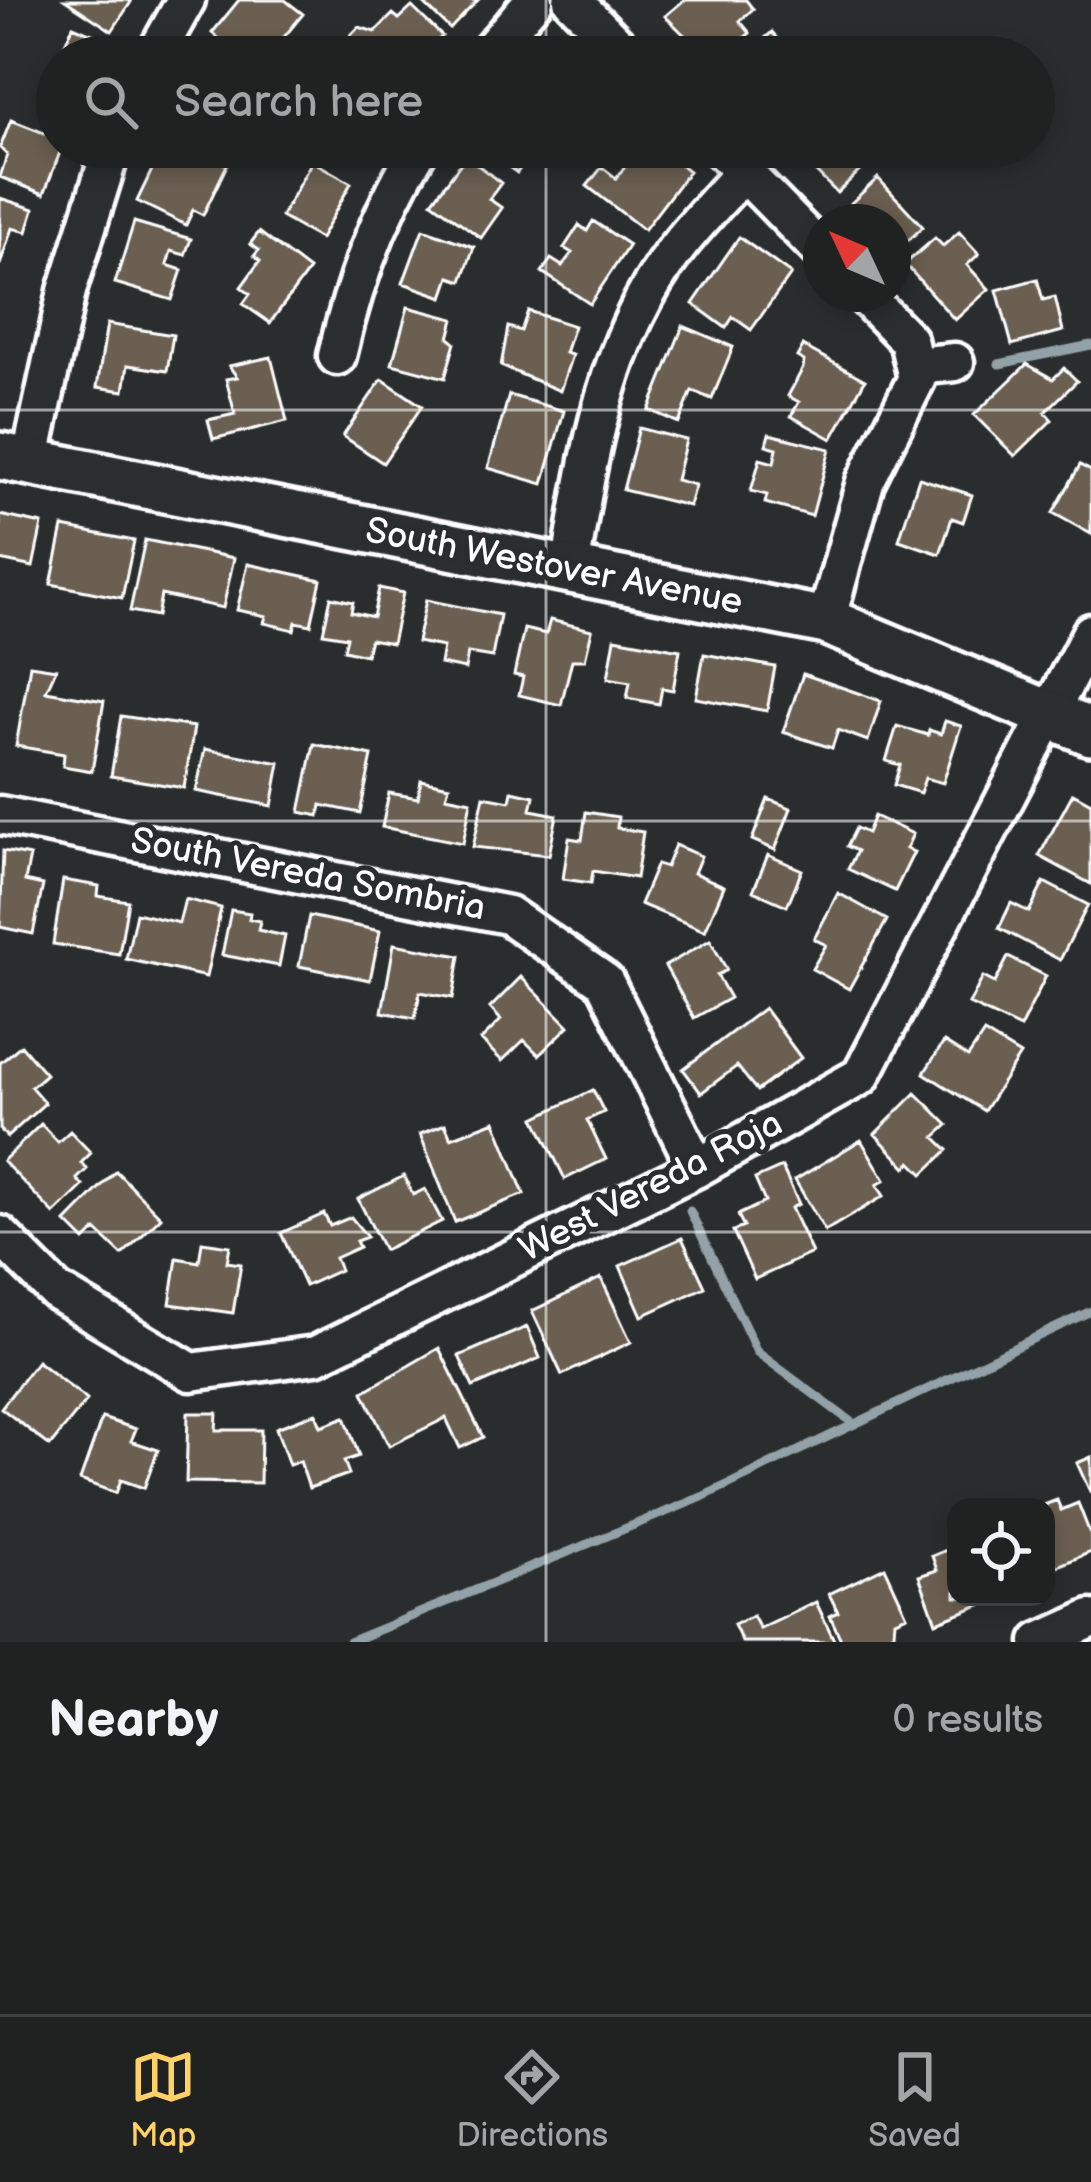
<!DOCTYPE html>
<html lang="en">
<head>
<meta charset="utf-8">
<style>
	body { margin:0; font-family:"Balsamiq Sans",sans-serif; background:#2d2f2f; color:#f1f3f6 }
	.controls { position:absolute; right:36px; bottom:36px; display:grid; overflow:hidden; border-radius:24px; box-shadow:0 6px 18px #0003 }
	.controls button { width:108px; height:108px; display:grid; place-items:center; padding:0; border:0; border-bottom:3px solid #3d3f40; background:#202222; color:#f1f3f6; font:60px sans-serif }
	.compass { position:absolute; left:803px; top:204px; width:108px; height:108px; border-radius:50%; background:#202222; box-shadow:0 6px 18px #0003; rotate:314deg }
	.list { margin:0; padding:0; list-style:none }
	h2 { display:flex; justify-content:space-between; align-items:center; height:156px; margin:0; padding:0 48px; font-size:51px }
	h2 small { font-size:39px; font-weight:400; color:#a2a4a5 }
	.icon { flex:none; width:66px; height:66px; fill:none; stroke:currentColor; stroke-width:2; stroke-linecap:round; stroke-linejoin:round }
	.map { position:relative; flex:none; width:1091px; height:1642px; overflow:hidden }
	.search { position:absolute; background:#202222; box-shadow:0 6px 18px #0003; left:36px; right:36px; top:36px; height:132px; display:flex; align-items:center; gap:30px; box-sizing:border-box; padding:0 42px; border-radius:66px; color:#a2a4a5; font-size:45px }
	.sheet { height:372px; background:#202222 }
	nav { display:flex; justify-content:space-around; align-items:center; box-sizing:border-box; height:168px; border-top:3px solid #3d3f40; background:#202222; font-size:33px; color:#a2a4a5 }
	nav a { display:grid; justify-items:center; gap:6px }
	nav .on { color:#ffd166 }
	.map>svg:first-child { display:block }
	.lines { fill:none; stroke-linecap:round; stroke-linejoin:round }
	.stream { stroke:#92a2a8; stroke-width:9 }
	.building { fill:#6a5f51; stroke:#fff; stroke-width:3 }
	.minor-casing { stroke:#fff; stroke-width:45 }
	.tertiary-casing { stroke:#fff; stroke-width:54 }
	.minor { stroke:#2a2d2e; stroke-width:36 }
	.tertiary { stroke:#2a2d2e; stroke-width:45 }
	.grid { fill:none; stroke:#fff; stroke-width:3; stroke-opacity:0.55 }
	.labels { text-anchor:middle; dominant-baseline:central; stroke-width:10; stroke-linejoin:round; paint-order:stroke }
	.street-label { font-size:36px; fill:#fff; stroke:#2a2d2e }
</style>
</head>
<body>
<div class="map">
<svg width="1091" height="1642" viewBox="0 0 1091 1642">
	<rect width="100%" height="100%" fill="#2a2d2e"/>
	<filter id="ink" filterUnits="userSpaceOnUse"><feTurbulence type="fractalNoise" baseFrequency=".00833" numOctaves="2"/><feDisplacementMap in="SourceGraphic" scale="24" xChannelSelector="R" yChannelSelector="G"/><feConvolveMatrix kernelMatrix="1 2 1 2 8 2 1 2 1" color-interpolation-filters="sRGB"/></filter>
	<g filter="url(#ink)">
		<g class="lines">
			<!-- stream -->
			<path class="stream" d="M999,364L1091,345
				M690,1211L757,1352L854,1424
				M349,1642L702,1497L1091,1311"/>
		</g>
		<!-- building -->
		<path class="building" d="M65,0H128L131,2L112,31Z
			M239,0H285L303,14L275,48L285,51L281,57H241L212,33Z
			M420,0H478L450,29Z
			M684,0H746L753,9L740,21L750,33L722,57H707L665,16Z
			M412,7L442,36L421,57H359L344,42L359,27L375,32L393,14L399,19Z
			M73,26L104,39L96,57H59Z
			M772,32L794,57H743Z
			M11,120L57,138V147H62L44,194L0,177L7,155L0,148Z
			M163,147H189L227,165L203,215L193,210L186,225L137,201Z
			M480,147H535L517,173Z
			M648,147H658L689,171L644,230L587,186L602,167L616,178L638,150L642,156Z
			M791,147H872L875,156L837,193Z
			M466,156L501,183L489,199L502,208L481,238L432,202Z
			M312,161L351,183L320,239L281,217Z
			M878,178L923,227L893,254V222H864L849,205Z
			M0,198L34,209L27,232L12,228L0,265Z
			M593,221L629,245L590,304L542,272L551,259L562,266L572,253L564,248L579,225L587,231Z
			M134,222L191,239L185,255L171,251L167,265L182,270L172,300L115,283Z
			M423,229L474,247L462,281L450,277L443,297L403,283Z
			M259,232L309,270L270,323L243,304L250,294L241,287L260,261L254,256L259,250L250,244Z
			M959,232L979,254L967,265L989,289L955,320L905,264L935,238L943,246Z
			M739,237L791,274L751,330L733,317L726,328L693,304Z
			M1037,279L1043,300L1055,297L1063,331L1012,345L997,290Z
			M408,307L454,319L449,338L455,343L445,378L392,364Z
			M528,311L574,326L565,353L572,355L560,391L501,366L508,327L521,331Z
			M107,324L173,335L167,371L128,365L124,391L97,387Z
			M683,326L733,347L712,399L692,391L679,423L649,410Z
			M803,346L865,380L832,439L791,416L799,402L788,396L803,368L804,361L797,357Z
			M271,357L287,421L213,439L208,420L235,414L226,379L237,377L229,366Z
			M1027,364L1053,379L1064,368L1077,381L1045,412L1052,420L1015,456L974,415Z
			M382,379L422,406L383,463L343,436Z
			M509,395L564,411L543,484L488,468Z
			M639,428L686,440L676,480L695,485L689,506L623,490Z
			M769,434L830,449L812,516L765,503L767,495L751,491L760,459L774,463L777,448L766,445Z
			M1080,465L1091,471V534L1053,513Z
			M919,478L972,495L963,522L952,518L940,554L899,540Z
			M0,515L42,524L33,567L0,560Z
			M63,527L134,541L122,598L51,584Z
			M145,540L234,558L223,608L161,595L157,616L130,611Z
			M248,564L321,580L311,625L296,622L294,630L264,623L266,616L237,610Z
			M379,588L403,593L392,643L370,639L366,655L344,650L347,637L323,633L331,597L353,602L351,612L373,617Z
			M426,600L500,615L492,657L468,653L465,669L440,664L443,647L417,642Z
			M550,620L592,630L585,660H572L561,705L519,695L523,677L514,675L524,629L546,634Z
			M615,638L680,650L673,690L662,688L659,704L627,698L630,682L608,678Z
			M704,654L775,667L767,711L696,698Z
			M30,665L56,669L46,691L104,701L92,771L63,766L64,754L16,746Z
			M803,674L881,701L868,741L838,730L832,748L783,732Z
			M121,716L194,727L184,788L111,776Z
			M945,721L961,726L943,783L925,778L920,793L894,785L900,765L886,761L897,726L928,735L929,730L941,734Z
			M314,744L372,756L360,813L321,805L319,816L300,812Z
			M205,749L280,763L272,806L196,791Z
			M421,780L449,786L446,796L471,801L463,843L382,827L389,793L418,798Z
			M512,791L534,796L531,810L557,815L549,855L473,847L484,796L510,801Z
			M1073,793L1091,803V884L1039,856Z
			M768,799L791,808L775,850L752,840Z
			M586,812L618,817L617,828L643,832L636,878L593,871L591,883L563,879L569,838L582,840Z
			M874,816L913,834L906,849L914,852L895,891L848,869L857,851L847,846L856,828L867,833Z
			M675,845L701,856L694,873L724,886L705,931L640,904L657,864L666,867Z
			M3,851L30,856L25,881L43,885L33,934L0,927Z
			M768,855L802,870L787,906L753,891Z
			M63,880L99,886L98,896L128,901L119,954L53,944Z
			M1044,882L1088,905L1060,960L999,928L1011,903L1029,912Z
			M838,893L887,920L849,989L812,969L826,945L814,939Z
			M185,899L221,908L206,977L126,959L136,913L179,923Z
			M231,910L250,913L249,919L260,921L258,930L285,936L279,966L222,955Z
			M309,916L380,931L370,980L299,966Z
			M710,940L727,970L717,975L730,998L694,1018L665,966Z
			M394,944L460,956L453,998L420,992L415,1018L382,1012Z
			M1008,957L1046,976L1020,1028L969,1004L983,977L995,983Z
			M521,977L569,1026L539,1055L524,1040L502,1061L481,1040L501,1020L490,1008Z
			M764,1008L801,1058L757,1091L737,1066L701,1093L683,1069Z
			M984,1033L1020,1055L984,1111L924,1073L944,1042L968,1057Z
			M21,1045L46,1074L31,1087L45,1103L7,1137L0,1129V1063Z
			M593,1090L604,1112L587,1120L606,1159L565,1179L535,1118Z
			M916,1093L948,1125L935,1137L948,1150L923,1174L911,1162L906,1167L875,1134Z
			M495,1121L524,1194L455,1222L420,1134L445,1124L451,1138Z
			M41,1124L58,1142L70,1131L91,1153L81,1163L87,1169L77,1179L83,1186L54,1214L3,1161Z
			M861,1140L885,1180L877,1185L884,1196L825,1231L795,1180Z
			M782,1167L799,1204L791,1208L812,1253L755,1279L733,1231L744,1227L738,1215L765,1202L755,1179Z
			M116,1171L161,1217L122,1255L96,1230L85,1241L66,1222Z
			M404,1176L413,1195L425,1189L442,1221L384,1250L358,1199Z
			M324,1214L330,1226L351,1217L367,1237L356,1241L359,1247L335,1258L340,1270L305,1286L281,1233Z
			M682,1238L705,1287L642,1316L620,1266Z
			M202,1242L230,1246L227,1262L241,1264L233,1313L170,1304L177,1258L199,1262Z
			M601,1278L631,1342L562,1375L532,1311Z
			M527,1327L540,1358L473,1387L459,1356Z
			M439,1348L483,1437L460,1448L446,1418L389,1446L363,1392Z
			M37,1361L87,1400L50,1446L1,1408Z
			M188,1413H217L216,1430H261L260,1483L186,1482Z
			M316,1413L321,1426L345,1417L359,1456L344,1461L349,1474L309,1488L300,1461L289,1465L276,1428Z
			M102,1418L136,1429L131,1441L158,1450L144,1488L121,1480L116,1493L80,1480Z
			M1091,1457V1494L1077,1463Z
			M1057,1500L1061,1510L1078,1503L1091,1536V1552L1046,1571V1507H1039Z
			M956,1546V1597H1001L936,1622L919,1576L937,1570L932,1556Z
			M885,1567L907,1615L895,1620L894,1632L873,1642H842L830,1616L838,1612L829,1594Z
			M816,1602L835,1642H742L734,1625L753,1616L760,1629Z"/>
		<g class="lines">
			<!-- minor casing -->
			<g class="minor-casing">
				<path id="minor" d="M572,0L629,57
					M154,57L186,0
					M485,57L534,0
					M719,147L821,251
					M337,356C354,281 379,213 420,147
					M916,366L955,362
					M30,462L67,291L112,147
					M570,570C588,457 605,342 676,249C697,222 721,197 744,172
					M826,621L865,482L917,378L908,340L863,294
					M0,815L508,915L605,982L697,1168
					M0,1235L56,1291L191,1372L316,1355L697,1168L861,1076L1091,633
					M1040,1642L1091,1619"/>
			</g>
			<!-- tertiary casing -->
			<g class="tertiary-casing">
				<path id="tertiary" d="M0,456L826,621L1091,732"/>
			</g>
			<!-- minor -->
			<use href="#minor" class="minor"/>
			<!-- tertiary -->
			<use href="#tertiary" class="tertiary"/>
		</g>
	</g>
	<!-- grid -->
	<path class="grid" d="M546,0V57M546,147V1642M0,410H1091M0,821H1091M0,1232H1091"/>
	<g class="labels">
		<!-- street labels -->
		<g class="street-label">
			<text transform="translate(554 567) rotate(11)">South Westover Avenue</text>
			<text transform="translate(308 875) rotate(11)">South Vereda Sombria</text>
			<text transform="translate(651 1187) rotate(-27)">West Vereda Roja</text>
		</g>
	</g>
</svg>
<div class="controls">
<button><svg class="icon" aria-label="locate" viewBox="0 0 24 24"><circle cx="12" cy="12" r="6"/><path d="M12 2v4M12 18v4M2 12h4M18 12h4"/></svg></button>
</div>
<svg class="compass" viewBox="-18 -18 36 36"><path d="M0-13l5 13h-10z" fill="#e53935"/><path d="M0 13l5-13h-10z" fill="#a2a4a5"/></svg>
<div class="search"><svg class="icon" aria-label="search" viewBox="0 0 24 24"><circle cx="10" cy="10" r="6"/><path d="M15 15l6 6"/></svg>Search here</div>
</div>
<section class="sheet">
<h2>Nearby<small>0 results</small></h2>
<ul class="list">
</ul>
</section>
<nav>
<a class="on"><svg class="icon" aria-label="map" viewBox="0 0 24 24"><path d="M3 6l6-2 6 2 6-2v14l-6 2-6-2-6 2zM9 4v14M15 6v14"/></svg>Map</a>
<a><svg class="icon" aria-label="directions" viewBox="0 0 24 24"><path d="M12 3l9 9-9 9-9-9zM9 14v-3h6M13 9l2 2-2 2"/></svg>Directions</a>
<a><svg class="icon" aria-label="saved" viewBox="0 0 24 24"><path d="M7 4h10v16l-5-4-5 4z"/></svg>Saved</a>
</nav>
</body>
</html>
